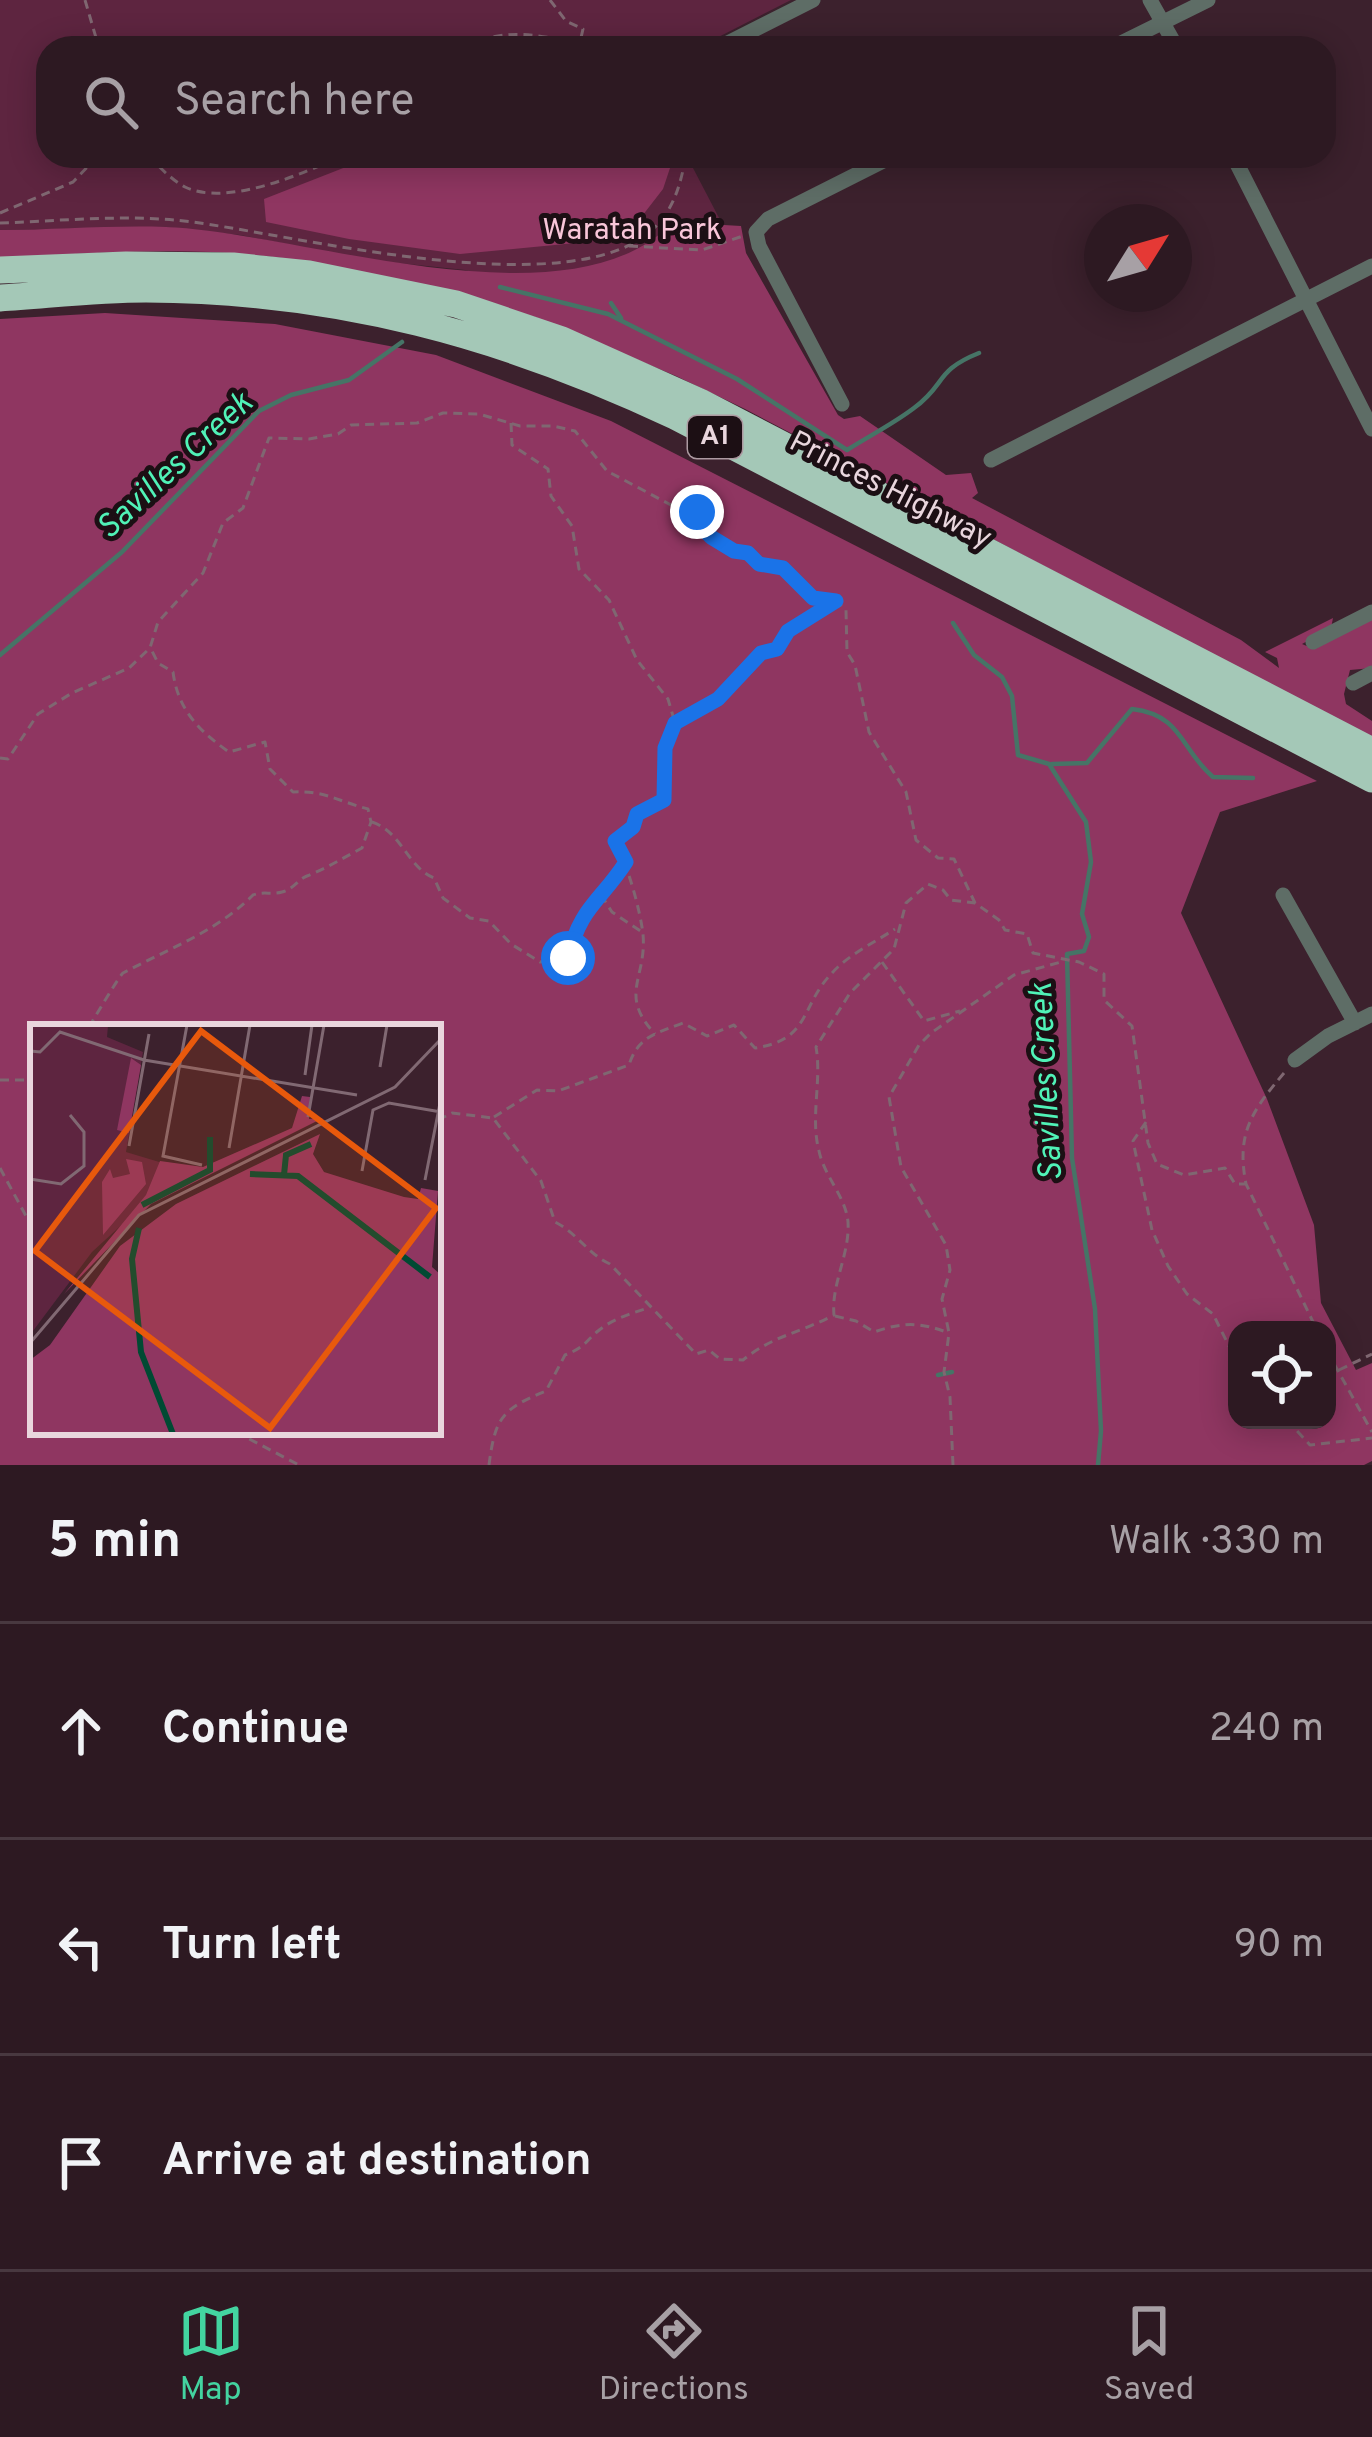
<!DOCTYPE html>
<html lang="en">
<head>
<meta charset="utf-8">
<style>
	body { margin:0; font-family:Overpass,sans-serif; background:#39262f; color:#f1f3f6 }
	.controls { position:absolute; right:36px; bottom:36px; display:grid; overflow:hidden; border-radius:24px; box-shadow:0 6px 30px #0003 }
	.controls button { width:108px; height:108px; display:grid; place-items:center; padding:0; border:0; border-bottom:3px solid #483840; background:#2d1922; color:#f1f3f6; font:60px sans-serif }
	.compass { position:absolute; left:1084px; top:204px; width:108px; height:108px; border-radius:50%; background:#2d1922; box-shadow:0 6px 30px #0003; rotate:53deg }
	.stop { position:absolute; width:36px; height:36px; margin:-27px; border:9px solid #1a73e8; border-radius:50%; background:#fff }
	.stop.end { background:#1a73e8; border-color:#fff; box-shadow:0 3px 12px #0008 }
	.list { margin:0; padding:0; list-style:none }
	h2 { display:flex; justify-content:space-between; align-items:center; height:156px; margin:0; padding:0 48px; font-size:51px }
	h2 small { font-size:39px; font-weight:400; color:#a7a0a5 }
	.list li { display:grid; grid-template-columns:78px 1fr auto; gap:36px; align-items:center; box-sizing:border-box; height:216px; padding:0 48px; border-top:3px solid #483840 }
	.list b { display:block; font-size:45px; white-space:nowrap }
	.list em { font-size:39px; font-style:normal; color:#a7a0a5 }
	.icon { flex:none; width:66px; height:66px; fill:none; stroke:currentColor; stroke-width:2; stroke-linecap:round; stroke-linejoin:round }
	.map { position:relative; flex:none; width:1372px; height:1465px; overflow:hidden }
	.search { position:absolute; background:#2d1922; box-shadow:0 6px 30px #0003; left:36px; right:36px; top:36px; height:132px; display:flex; align-items:center; gap:30px; box-sizing:border-box; padding:0 42px; border-radius:36px; color:#a7a0a5; font-size:45px }
	.sheet { height:804px; background:#2d1922 }
	nav { display:flex; justify-content:space-around; align-items:center; box-sizing:border-box; height:168px; border-top:3px solid #483840; background:#2d1922; font-size:33px; color:#a7a0a5 }
	nav a { display:grid; justify-items:center; gap:6px }
	nav .on { color:#43d4a0 }
	.map>svg:first-child { display:block }
	.green { fill:#5e2540 }
	.forest { fill:#8f3661; fill-rule:evenodd }
	.lines { fill:none; stroke-linecap:round; stroke-linejoin:round }
	.stream { stroke:#467466; stroke-width:4.5 }
	.path { stroke:#7f6771; stroke-width:3; stroke-dasharray:9 6; stroke-linecap:butt }
	.street { stroke:#5e6d66; stroke-width:15 }
	.highway { stroke:#a4c8b7; stroke-width:27 }
	.route { stroke:#1a73e8; stroke-width:15 }
	.labels { text-anchor:middle; dominant-baseline:central; stroke-width:10; stroke-linejoin:round; paint-order:stroke }
	.shield { fill:#1c0f14; stroke:#ac9aa1; stroke-width:3 }
	.shield-label { font-size:27px; font-weight:bold; fill:#e9d6dd }
	.park-label { font-size:30px; fill:#f9c6d9; stroke:#1c0f14 }
	.street-label { font-size:30px; fill:#e9d6dd; stroke:#1c0f14 }
	.water-label { font-size:33px; font-style:italic; fill:#50f2b7; stroke:#1c0f14 }
	.inset-river { fill:none; stroke:#004a33; stroke-width:6 }
	.inset-road { fill:none; stroke:#816973; stroke-width:3 }
	.view { fill:#e8590c; fill-opacity:0.15; stroke:#e8590c; stroke-width:6 }
	.inset-edge { fill:none; stroke:#e9d6dd; stroke-width:6 }
</style>
</head>
<body>
<div class="map">
<svg width="1372" height="1465" viewBox="0 0 1372 1465">
	<rect width="100%" height="100%" fill="#3c212d"/>
	<!-- green -->
	<path class="green" d="M0,0H791L697,48H48V156H707L693,168L741,260L637,318L465,270L369,260L240,235L166,227L0,230Z"/>
	<!-- forest -->
	<path class="forest" d="M374,156H674L663,189L639,220L596,241L460,254L349,239L266,222L264,199Z
		M673,222L741,226L746,253L838,415L844,419L860,416L946,475L971,473L978,493L972,498L1241,640L1279,668L1277,658L1265,652L1333,618L1331,628L1302,644L1309,647L1372,619V668L1350,670L1344,694L1346,704L1372,721V738L745,409L676,376L535,317L282,258C188,246 95,253 0,258V230C55,230 111,225 166,227C301,232 569,331 673,222Z
		M105,313L275,324L436,355L611,421L1317,781L1220,812L1181,913L1267,1099L1314,1225L1321,1303L1356,1370L1372,1363V1461L1364,1465H0V319ZM438,1027V1432H33V1027ZM1327,1330V1420H1237V1330Z"/>
	<g class="lines">
		<!-- stream -->
		<path class="stream" d="M551,227L559,238
			M500,287L608,314L737,379L847,450C869,436 893,424 914,408C947,384 934,371 979,353
			M611,303L621,318
			M953,623L974,655L1002,677L1012,696L1018,755L1049,764L1086,822L1091,862L1082,914L1089,937L1084,951L1067,954L1072,1158L1095,1309L1101,1431L1098,1465
			M0,655L122,552L259,411L291,395L349,380L402,342
			M1052,764L1087,763L1132,709C1183,715 1180,749 1213,777L1253,778
			M938,1375L952,1372"/>
		<!-- path -->
		<path class="path" d="M85,0L99,48
			M550,0L566,21L583,29L580,42
			M466,48C502,24 553,37 592,48
			M149,156C158,166 173,181 185,187C226,207 303,174 341,156
			M0,213L73,182L98,156
			M0,223C57,221 117,215 175,220C282,230 581,313 659,223C676,203 681,181 686,156
			M629,246L702,250L743,236
			M511,423L512,445L548,469L551,496L572,526L579,569L609,600L637,660L668,699L675,723L666,748L664,800L637,814L633,827L615,841C627,863 640,909 643,934C647,979 618,994 655,1034
			M676,722L718,699L761,653L777,649L788,631L832,603
			M0,758L8,759L38,714L72,693L129,668L150,648L158,622L203,573L223,523L243,508L269,438L309,439L338,434L351,425L417,423L443,413L479,414L520,426H553L575,431L607,471L671,505L697,512L701,527L711,537L735,551L748,553L759,564L783,568L813,599L836,601L846,610L847,652L855,665L869,732L906,792L916,840L938,858L954,859L975,903L999,920L1005,930L1027,934L1033,953L1079,962L1104,974V1000L1132,1026L1148,1143L1157,1164L1184,1175L1225,1168L1235,1184H1246
			M372,822C402,832 407,867 434,878L443,898L470,918L489,921L511,944L540,962L568,958C573,939 579,917 591,902C602,888 615,879 625,864
			M601,895L612,912L642,932
			M882,962L924,1021L960,1011
			M89,1027C93,1020 120,975 123,973C168,949 216,932 253,895C264,891 271,895 282,892C294,889 297,880 307,876C327,868 343,858 362,848L371,822L368,809C340,802 324,790 293,792L270,769L265,742L229,752C199,731 178,710 173,672L158,663L151,649
			M1284,1073C1252,1111 1236,1133 1246,1184L1317,1330
			M0,1080H33
			M494,1117L537,1090L558,1091L629,1065C638,1036 657,1033 683,1023L707,1036L734,1025L755,1048C811,1040 800,1006 832,973C848,955 875,942 895,929
			M438,1120L452,1113L493,1118L541,1181L555,1222C577,1233 588,1254 610,1264L696,1354L709,1350L720,1359L743,1360C772,1336 800,1333 834,1315C831,1284 850,1254 848,1222C846,1197 824,1176 819,1151C810,1117 822,1081 816,1047L850,993L894,949L906,903L928,884L943,890L951,900L975,903
			M1146,1122L1133,1141L1152,1230L1168,1266L1187,1294L1213,1314L1237,1362
			M0,1168L33,1229
			M835,1316L856,1321L874,1332C903,1322 920,1322 949,1333
			M1327,1351L1372,1432
			M1339,1370L1372,1354
			M1287,1420L1310,1445L1372,1438
			M236,1432L299,1465
			M489,1465C495,1419 501,1409 546,1391L565,1355C585,1347 583,1344 598,1331C611,1320 629,1314 645,1309
			M953,1465L950,1397L944,1372L949,1333L942,1299L950,1270L946,1245L901,1167L889,1097L919,1045L931,1033L1014,975L1061,962"/>
		<!-- street -->
		<path class="street" d="M1150,0L1177,48
			M718,48L813,0
			M1111,48L1208,0
			M1233,156L1372,429
			M842,404L759,246L756,232L768,219L893,156
			M991,460L1372,266
			M1313,642L1372,612
			M1353,683L1372,673
			M1283,895L1355,1023
			M1295,1060L1328,1036L1372,1014"/>
		<!-- highway -->
		<path class="highway" d="M0,270L126,265L233,266L309,274L456,304L562,340L700,402L1372,751
			M0,298C48,295 98,289 146,289C338,290 503,335 675,416L1372,779"/>
	</g>
	<g class="lines">
		<!-- route -->
		<path class="route" d="M568,958C580,907 600,902 626,862L615,841L633,827L637,814L664,800L665,748L675,723L718,699L761,653L777,649L788,631L836,601L813,598L783,568L759,564L748,553L734,551L711,537L701,527L697,512"/>
	</g>
	<g class="labels">
		<!-- shield labels -->
		<rect class="shield" x="688" y="416" width="54" height="42" rx="9"/>
		<g class="shield-label">
			<text x="715" y="437">A1</text>
		</g>
		<!-- park labels -->
		<g class="park-label">
			<text x="632" y="231">Waratah Park</text>
		</g>
		<!-- street labels -->
		<g class="street-label">
			<text transform="translate(890 491) rotate(27)">Princes Highway</text>
		</g>
		<!-- water labels -->
		<g class="water-label">
			<text transform="translate(176 467) rotate(-43)">Savilles Creek</text>
			<text transform="translate(1048 1082) rotate(-93)">Savilles Creek</text>
		</g>
	</g>
	<!-- overview -->
	<g transform="translate(30 1024)">
		<rect width="411" height="411" fill="#3c212d"/>
		<path d="M1,2H78L77,13L113,28L96,128L136,140L133,163L62,228L0,311Z" fill="#5e2540"/>
		<path d="M101,34L111,41L99,109L87,106ZM272,72L280,73L279,95L293,94L121,180L34,270L116,171L130,137L173,143L262,104ZM290,110L283,130L294,148L374,173L388,175L391,164L408,167L402,243L411,251V410H0V336L20,321L90,222L146,180ZM96,135L112,138L116,160L73,211L72,158L80,145L83,154L100,150Z" fill="#8f3661"/>
		<path class="inset-river" d="M220,150L268,152L400,253M254,151L256,131L281,120M112,181L180,146V113M109,204L102,235L111,328L143,410"/>
		<path class="inset-road" d="M157,1L133,132L172,141M0,27L10,28L30,8L114,36L327,71M350,43L357,1M275,51L282,1M278,93L294,1M99,122L119,10M199,124L220,1M332,147L343,86L359,79L411,88M0,155L31,160L54,142V108L40,91M395,156L411,74M0,319L109,191L365,63L411,15"/>
		<path class="view" d="M171,7L406,184L240,404L5,227Z"/>
		<rect width="411" height="411" class="inset-edge"/>
	</g>
</svg>
<div class="controls">
<button><svg class="icon" aria-label="locate" viewBox="0 0 24 24"><circle cx="12" cy="12" r="6"/><path d="M12 2v4M12 18v4M2 12h4M18 12h4"/></svg></button>
</div>
<svg class="compass" viewBox="-18 -18 36 36"><path d="M0-13l5 13h-10z" fill="#e53935"/><path d="M0 13l5-13h-10z" fill="#a7a0a5"/></svg>
<div class="stop" style="left:568px;top:958px"></div>
<div class="stop end" style="left:697px;top:512px"></div>
<div class="search"><svg class="icon" aria-label="search" viewBox="0 0 24 24"><circle cx="10" cy="10" r="6"/><path d="M15 15l6 6"/></svg>Search here</div>
</div>
<section class="sheet">
<h2>5 min<small>Walk · 330 m</small></h2>
<ul class="list">
<li><svg class="icon" aria-label="ahead" viewBox="0 0 24 24"><path d="M12 20V5M6 11l6-6 6 6"/></svg><div><b>Continue</b></div><em>240 m</em></li>
<li><svg class="icon" aria-label="left" viewBox="0 0 24 24"><path d="M17 20v-9H6M10 6l-5 5 5 5"/></svg><div><b>Turn left</b></div><em>90 m</em></li>
<li><svg class="icon" aria-label="arrive" viewBox="0 0 24 24"><path d="M6 21V4h12l-3 4 3 4H6"/></svg><div><b>Arrive at destination</b></div></li>
</ul>
</section>
<nav>
<a class="on"><svg class="icon" aria-label="map" viewBox="0 0 24 24"><path d="M3 6l6-2 6 2 6-2v14l-6 2-6-2-6 2zM9 4v14M15 6v14"/></svg>Map</a>
<a><svg class="icon" aria-label="directions" viewBox="0 0 24 24"><path d="M12 3l9 9-9 9-9-9zM9 14v-3h6M13 9l2 2-2 2"/></svg>Directions</a>
<a><svg class="icon" aria-label="saved" viewBox="0 0 24 24"><path d="M7 4h10v16l-5-4-5 4z"/></svg>Saved</a>
</nav>
</body>
</html>
